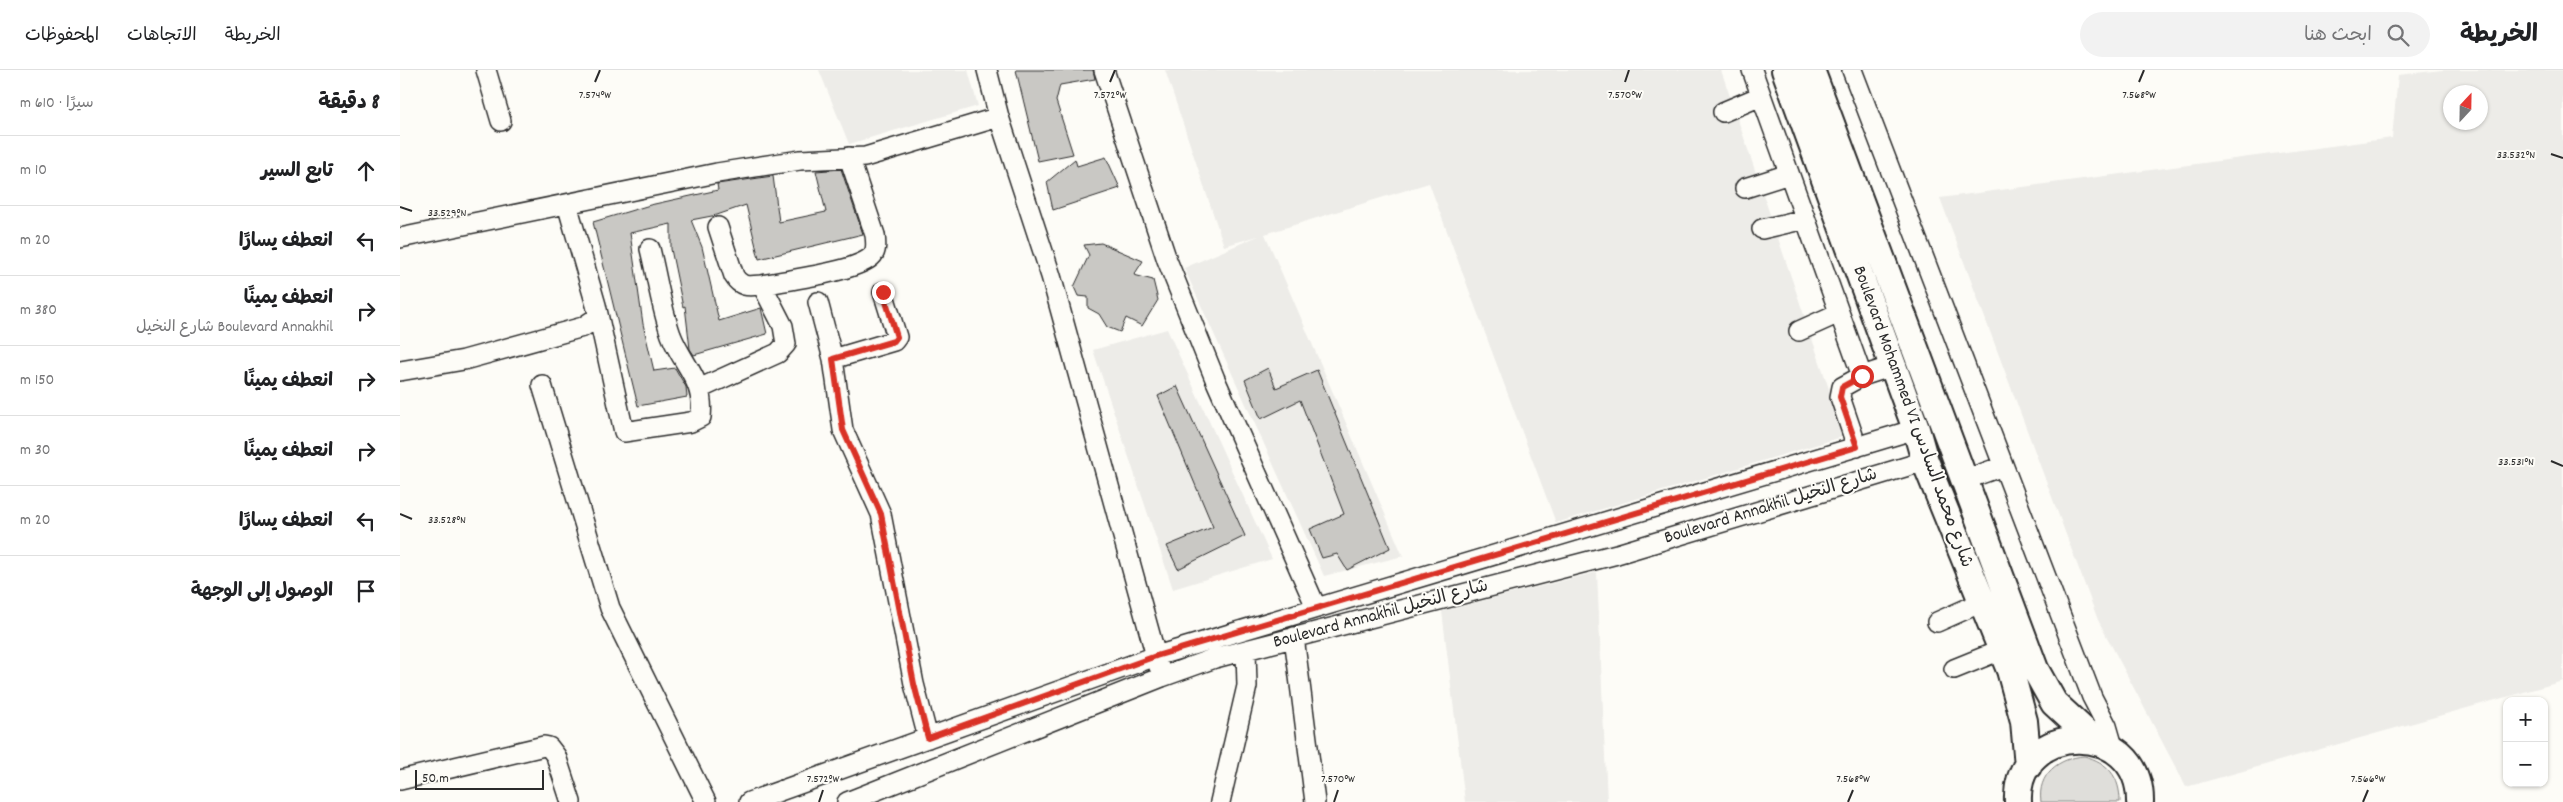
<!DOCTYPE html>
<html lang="ar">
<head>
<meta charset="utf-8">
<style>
	body { margin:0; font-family:Dekko,"Playpen Sans Arabic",sans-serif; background:#f2f2f2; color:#202124; direction:rtl }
	.controls { position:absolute; right:15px; bottom:15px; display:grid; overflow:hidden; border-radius:10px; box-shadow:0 1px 4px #0004 }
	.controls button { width:45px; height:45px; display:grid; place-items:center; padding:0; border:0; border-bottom:1px solid #e0e0e0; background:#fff; color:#202124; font:25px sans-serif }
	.compass { position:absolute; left:2043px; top:15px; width:45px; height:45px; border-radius:50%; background:#fff; box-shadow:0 1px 4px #0004; rotate:22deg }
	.scale { position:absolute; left:15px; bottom:12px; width:129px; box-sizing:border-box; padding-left:5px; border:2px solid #2b2b2b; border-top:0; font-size:14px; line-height:18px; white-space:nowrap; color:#2b2b2b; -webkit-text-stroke:4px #fdfcf7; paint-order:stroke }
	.stop { position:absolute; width:15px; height:15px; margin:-11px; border:4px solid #d93025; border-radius:50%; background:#fff }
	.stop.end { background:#d93025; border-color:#fff; box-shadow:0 1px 5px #0008 }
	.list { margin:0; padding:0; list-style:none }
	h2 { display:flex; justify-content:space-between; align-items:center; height:65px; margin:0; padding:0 20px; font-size:21px }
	h2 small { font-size:16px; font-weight:400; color:#757577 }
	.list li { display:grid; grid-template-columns:32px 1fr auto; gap:15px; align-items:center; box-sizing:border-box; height:70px; padding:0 20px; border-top:1px solid #e0e0e0 }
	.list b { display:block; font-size:19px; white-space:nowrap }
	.list p { margin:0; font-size:16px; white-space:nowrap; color:#757577 }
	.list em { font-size:16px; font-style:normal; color:#757577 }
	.icon { flex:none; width:28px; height:28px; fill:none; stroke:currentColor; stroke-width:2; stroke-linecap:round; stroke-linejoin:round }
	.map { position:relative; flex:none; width:2163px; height:732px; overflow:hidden; direction:ltr }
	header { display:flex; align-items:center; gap:30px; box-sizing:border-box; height:70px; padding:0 25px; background:#fff; border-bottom:1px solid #e0e0e0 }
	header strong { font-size:24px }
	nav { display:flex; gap:28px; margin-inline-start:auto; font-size:18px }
	.search { width:350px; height:45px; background:#f2f2f2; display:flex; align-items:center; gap:12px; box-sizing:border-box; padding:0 18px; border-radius:28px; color:#757577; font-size:19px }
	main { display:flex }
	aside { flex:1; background:#fff }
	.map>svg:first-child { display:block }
	.built { fill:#edece8; fill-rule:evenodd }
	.green { fill:#dfdeda; stroke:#858482 }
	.building { fill:#c9c8c4; stroke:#2b2b2b }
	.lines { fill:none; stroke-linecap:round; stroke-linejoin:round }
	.minor-casing { stroke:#2b2b2b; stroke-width:22 }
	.highway-casing { stroke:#2b2b2b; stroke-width:30 }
	.minor { stroke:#fdfcf7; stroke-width:19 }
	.highway { stroke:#fdfcf7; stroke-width:26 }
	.route { stroke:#d93025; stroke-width:6 }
	.ticks { fill:none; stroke:#2b2b2b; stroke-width:2 }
	.labels { text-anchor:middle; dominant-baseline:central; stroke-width:4; stroke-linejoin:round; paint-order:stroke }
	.street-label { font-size:18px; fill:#2b2b2b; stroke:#fdfcf7 }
	.ticks-label { font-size:12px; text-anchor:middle; fill:#2b2b2b; stroke:#fdfcf7; stroke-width:4; stroke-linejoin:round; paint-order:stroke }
</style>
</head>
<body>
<header>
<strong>الخريطة</strong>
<div class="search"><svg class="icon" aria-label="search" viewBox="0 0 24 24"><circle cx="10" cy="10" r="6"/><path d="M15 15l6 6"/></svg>ابحث هنا</div>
<nav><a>الخريطة</a><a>الاتجاهات</a><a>المحفوظات</a></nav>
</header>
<main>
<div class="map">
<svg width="2163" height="732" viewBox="0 0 2163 732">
	<rect width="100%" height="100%" fill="#fdfcf7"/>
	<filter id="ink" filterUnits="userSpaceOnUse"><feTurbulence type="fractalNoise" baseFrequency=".02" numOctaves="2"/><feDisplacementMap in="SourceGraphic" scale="10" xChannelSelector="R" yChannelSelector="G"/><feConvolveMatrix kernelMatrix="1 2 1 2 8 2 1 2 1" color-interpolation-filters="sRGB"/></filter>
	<g filter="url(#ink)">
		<!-- built -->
		<path class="built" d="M419,0H568L578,36L449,74Z
			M765,0H1321L1445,366L1156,453L1029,113L865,164L1003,486L924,506L784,198L858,166L824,176Z
			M2042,0H2163V611L1786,717L1698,550L1540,128L1992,68L1998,5ZM2080,22V52H2050V22Z
			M767,259L872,489L773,519L693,280Z
			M1197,502L1207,732H1065L1042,541Z"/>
		<!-- green -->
		<path class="green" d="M1684,686C1708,692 1720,707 1720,732H1641C1637,704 1659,688 1684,686Z"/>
		<!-- building -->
		<path class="building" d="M616,0H693L695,9L660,15L656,31L673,84L638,91Z
			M706,87L720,118L653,140L647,112L675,89L677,96Z
			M441,99L463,164L359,189L346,135L317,145L291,150L302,177L319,251L361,238L367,264L294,285L290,279L285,236L283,237L271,179V154L230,163L243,254L254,301L275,298L286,317L287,327L238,336L193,152L250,135L318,120L317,114L373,106L379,152L426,142L416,101Z
			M701,173L743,191L734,205L753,210L758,230L742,256L726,248L720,262L707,257L699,244L688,238V227L678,226L674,217L689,185L684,175Z
			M868,298L876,318L917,300L990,478L947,500L937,484L922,488L910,459L944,444L900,330L861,349L845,310Z
			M777,316L845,466L778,499L767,476L813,457L758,326Z"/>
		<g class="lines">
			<!-- minor casing -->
			<g class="minor-casing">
				<path id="minor" d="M86,0L101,51
					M587,0L599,47L651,206L759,597
					M704,0L767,190L815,309L916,537
					M1352,0L1462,306
					M1452,0L1692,627L1707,656L1714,680
					M1323,42L1361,26
					M1345,118L1389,104
					M167,134L196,235L224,362L291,352L301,347C305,310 283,296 271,265C261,237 257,207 250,179
					M318,157L334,206C341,218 349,216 362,215C387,210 454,202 471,187C477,182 476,173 475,165L449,87
					M1362,159L1405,149
					M0,168L317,103L400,90L465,87L599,47
					M418,232L433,289L443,360L481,444L514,614L528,668
					M1399,261L1439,243
					M433,289L494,271L497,267L483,222
					M0,301L64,290L183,257L198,247
					M142,315L210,538L306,732
					M299,319L378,283L386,274L383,256L362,215
					M1457,377L1440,327L1442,317L1462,306L1493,296
					M1564,410L1603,396
					M1537,552L1582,532
					M894,567L915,732
					M1554,599L1601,580
					M0,710L144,676L149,677L156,686L171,732
					M349,732L756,586L1516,359
					M447,732L762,607L815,588L1217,484L1525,391
					M820,732L847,616L846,580"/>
			</g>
			<!-- highway casing -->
			<g class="highway-casing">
				<path id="highway" d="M1385,0L1516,359L1525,391L1610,600L1624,651L1628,696
					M1411,0L1635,599L1654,633L1695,671
					M1618,732C1614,650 1741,648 1740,732"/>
			</g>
			<!-- minor -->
			<use href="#minor" class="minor"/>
			<!-- highway -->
			<use href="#highway" class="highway"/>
		</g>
	</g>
	<g class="lines" filter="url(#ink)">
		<!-- route -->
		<path class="route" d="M483,222L497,267L494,271L433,289L443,360L481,444L514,614L528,668L756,586L1457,377L1440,327L1442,317L1462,306"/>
	</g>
	<!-- ticks -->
	<path class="ticks" d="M195,12L200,0M710,12L715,0M1225,12L1229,0M1739,12L1744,0M2151,84L2163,88M0,137L12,141M2151,391L2163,396M0,444L12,449M419,732L423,720M934,732L938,720M1448,732L1453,720M1963,732L1968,720"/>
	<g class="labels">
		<!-- street labels -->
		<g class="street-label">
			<text transform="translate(1512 347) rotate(70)">Boulevard Mohammed VI شارع محمد السادس</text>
			<text transform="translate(1371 437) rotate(-17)">Boulevard Annakhil شارع النخيل</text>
			<text transform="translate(981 545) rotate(-15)">Boulevard Annakhil شارع النخيل</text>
		</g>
	</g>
	<g class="ticks-label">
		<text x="195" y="28">7.574°W</text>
		<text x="710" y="28">7.572°W</text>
		<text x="1225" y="28">7.570°W</text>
		<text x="1739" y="28">7.568°W</text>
		<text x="2116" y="88">33.532°N</text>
		<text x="47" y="146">33.529°N</text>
		<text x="2116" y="395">33.531°N</text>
		<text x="47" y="453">33.528°N</text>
		<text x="423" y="712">7.572°W</text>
		<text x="938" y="712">7.570°W</text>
		<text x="1453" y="712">7.568°W</text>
		<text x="1968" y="712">7.566°W</text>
	</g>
</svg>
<div class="controls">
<button>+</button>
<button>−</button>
</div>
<svg class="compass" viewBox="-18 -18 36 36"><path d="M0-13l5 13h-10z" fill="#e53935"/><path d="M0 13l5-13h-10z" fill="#757577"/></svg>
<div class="scale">50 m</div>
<div class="stop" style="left:1462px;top:306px"></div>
<div class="stop end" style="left:483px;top:222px"></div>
</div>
<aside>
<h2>8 دقيقة<small>سيرًا · 610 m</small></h2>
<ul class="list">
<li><svg class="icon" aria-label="ahead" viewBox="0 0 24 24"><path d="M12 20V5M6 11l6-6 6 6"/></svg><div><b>تابع السير</b></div><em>10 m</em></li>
<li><svg class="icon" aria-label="left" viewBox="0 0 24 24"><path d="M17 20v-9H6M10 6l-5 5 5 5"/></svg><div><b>انعطف يسارًا</b></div><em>20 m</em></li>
<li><svg class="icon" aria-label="right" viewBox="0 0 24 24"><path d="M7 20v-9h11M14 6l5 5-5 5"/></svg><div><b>انعطف يمينًا</b><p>Boulevard Annakhil شارع النخيل</p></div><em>380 m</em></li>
<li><svg class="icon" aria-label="right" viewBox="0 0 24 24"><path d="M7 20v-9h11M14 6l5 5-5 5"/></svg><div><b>انعطف يمينًا</b></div><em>150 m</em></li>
<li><svg class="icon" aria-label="right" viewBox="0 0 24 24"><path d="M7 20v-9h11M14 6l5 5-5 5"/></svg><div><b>انعطف يمينًا</b></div><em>30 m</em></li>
<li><svg class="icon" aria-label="left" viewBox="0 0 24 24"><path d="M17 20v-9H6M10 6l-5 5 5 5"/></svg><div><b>انعطف يسارًا</b></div><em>20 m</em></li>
<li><svg class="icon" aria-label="arrive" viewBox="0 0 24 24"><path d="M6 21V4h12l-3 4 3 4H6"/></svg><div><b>الوصول إلى الوجهة</b></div></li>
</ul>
</aside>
</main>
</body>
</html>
